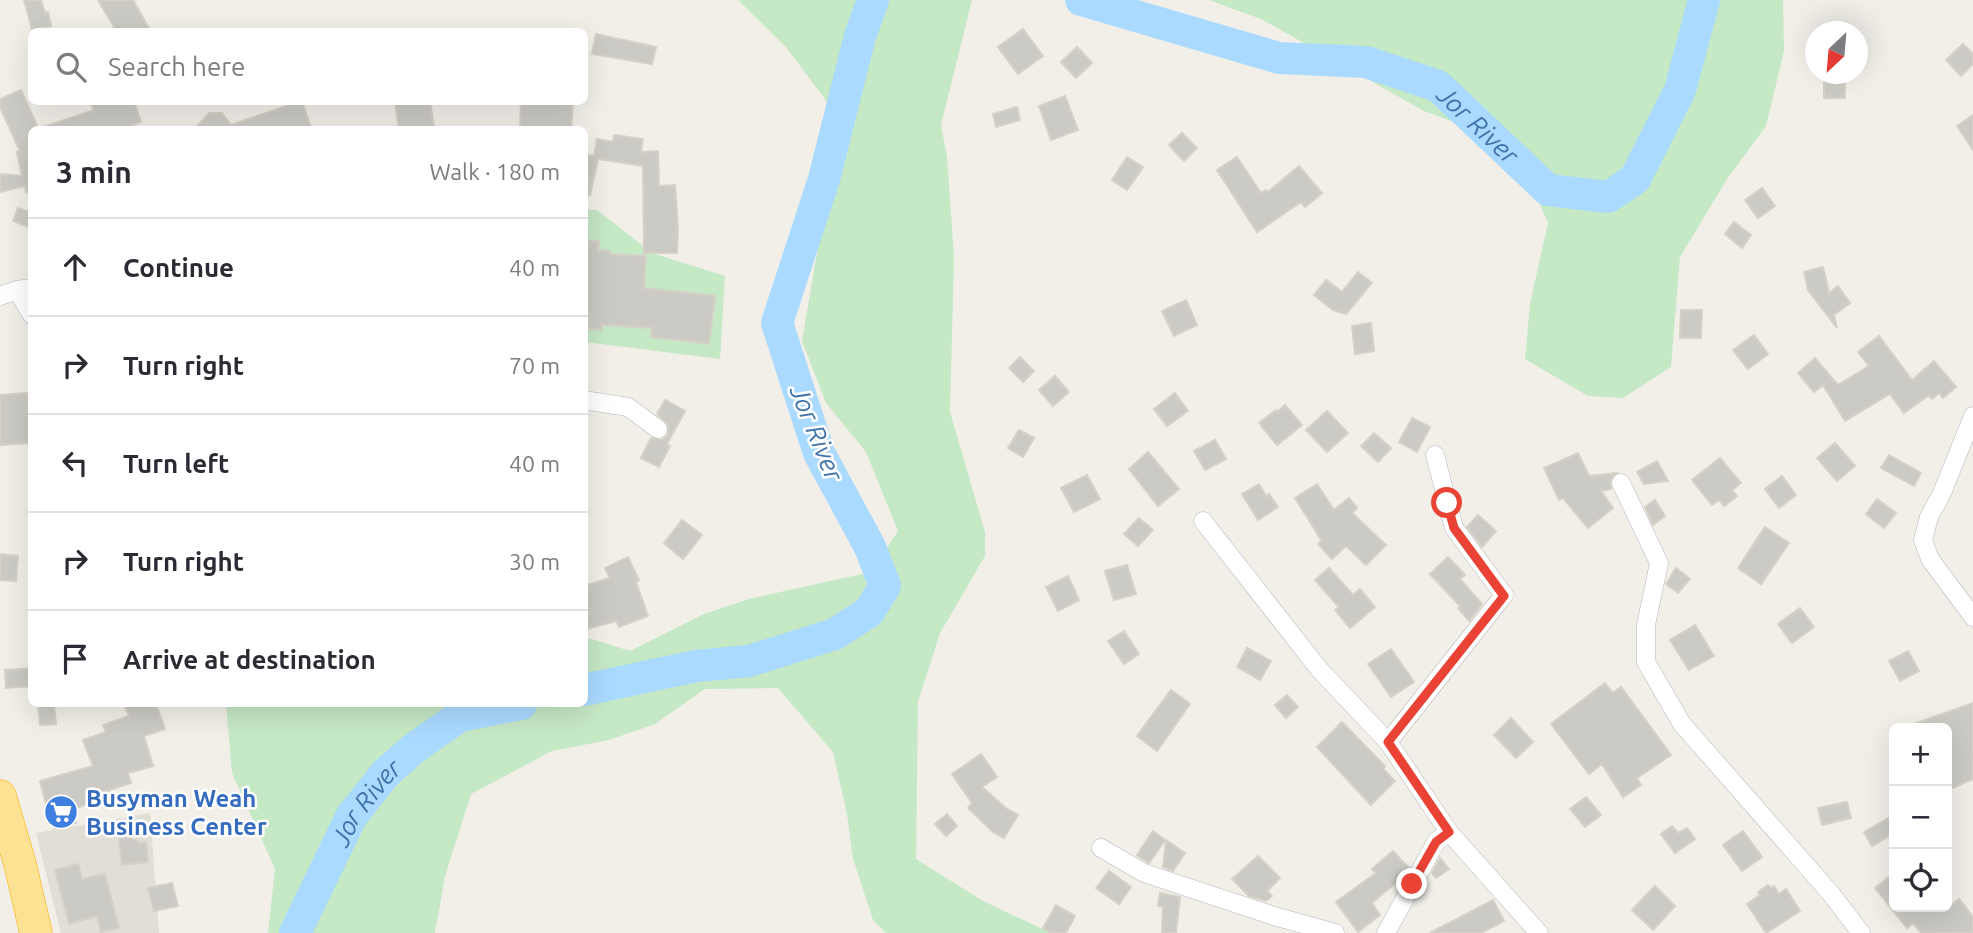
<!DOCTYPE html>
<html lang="en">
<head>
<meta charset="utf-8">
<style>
	body { margin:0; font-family:Ubuntu,sans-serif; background:#f7f7f7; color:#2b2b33 }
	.controls { position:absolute; right:21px; bottom:21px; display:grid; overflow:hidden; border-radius:10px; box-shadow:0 7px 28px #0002 }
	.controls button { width:63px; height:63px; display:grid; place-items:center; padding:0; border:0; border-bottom:2px solid #e1e1e2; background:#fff; color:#2b2b33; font:35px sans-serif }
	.compass { position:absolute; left:1805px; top:21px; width:63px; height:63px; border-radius:50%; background:#fff; box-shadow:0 7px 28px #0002; rotate:206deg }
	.stop { position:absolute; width:21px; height:21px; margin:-16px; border:5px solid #ea4335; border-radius:50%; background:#fff }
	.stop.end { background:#ea4335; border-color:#fff; box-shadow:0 2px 7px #0008 }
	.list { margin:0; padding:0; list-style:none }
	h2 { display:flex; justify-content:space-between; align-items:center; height:91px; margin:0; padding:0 28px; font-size:30px }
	h2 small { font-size:23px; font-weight:400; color:#7c7c81 }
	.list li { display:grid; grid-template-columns:46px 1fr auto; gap:21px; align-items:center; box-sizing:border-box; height:98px; padding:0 28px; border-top:2px solid #e1e1e2 }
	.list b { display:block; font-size:26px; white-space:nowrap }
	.list em { font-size:23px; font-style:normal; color:#7c7c81 }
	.icon { flex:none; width:38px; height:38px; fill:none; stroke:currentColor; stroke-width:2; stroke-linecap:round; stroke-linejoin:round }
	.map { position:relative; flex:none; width:1973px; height:933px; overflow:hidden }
	.search { position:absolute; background:#fff; box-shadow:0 7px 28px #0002; left:28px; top:28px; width:560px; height:77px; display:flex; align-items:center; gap:18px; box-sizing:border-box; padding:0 24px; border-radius:10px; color:#7c7c81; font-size:26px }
	.panel { position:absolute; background:#fff; box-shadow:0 7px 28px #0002; left:28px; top:126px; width:560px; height:581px; border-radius:10px }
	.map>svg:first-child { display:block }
	.education { fill:#e1ded6 }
	.green { fill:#c5e8c5 }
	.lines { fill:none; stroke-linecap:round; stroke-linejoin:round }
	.river { stroke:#aadaff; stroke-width:32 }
	.building { fill:#cccac5; stroke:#d6d1c6; stroke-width:2 }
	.street-casing { stroke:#b5b8bc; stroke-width:19 }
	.highway-casing { stroke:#f9ab00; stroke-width:33 }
	.street { stroke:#fff; stroke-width:18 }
	.highway { stroke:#fde293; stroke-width:32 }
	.route { stroke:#ea4335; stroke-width:9 }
	.labels { text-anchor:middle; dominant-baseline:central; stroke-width:5; stroke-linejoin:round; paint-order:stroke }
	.shop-label { font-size:24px; font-weight:bold; fill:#366cbe; stroke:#fff; text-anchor:start }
	.water-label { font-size:26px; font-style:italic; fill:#4174aa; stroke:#fff }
</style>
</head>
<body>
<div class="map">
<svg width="1973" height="933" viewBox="0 0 1973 933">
	<rect width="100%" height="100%" fill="#f1efe8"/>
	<!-- education -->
	<path class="education" d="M150,813L159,933H61L36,833Z"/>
	<!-- green -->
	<path class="green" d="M738,0H972L941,125L947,157L954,257L950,412L985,532V556L940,633L918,702L916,859L983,901L1051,933H886L873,920L853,859L847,814L833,752L778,688L705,689L655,724L609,740L552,751L471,794L445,876L435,933H268L275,869L232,773L226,704H584L585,637L630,651L704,614L749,599L871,572L898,531L866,452L826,403L802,341L840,119L786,47Z
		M1209,0H1783L1784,51L1766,126L1727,179L1680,257L1671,367L1623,398L1588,396L1525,359L1530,304L1548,223L1524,168L1475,130L1424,111L1261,19Z
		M584,210H597L652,253L725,276L720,359L585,342Z"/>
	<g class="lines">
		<!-- river -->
		<g class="river">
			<path id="s1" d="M1081,0L1279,58L1366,62L1438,86L1548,190L1608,197L1635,179L1680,90L1704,0"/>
			<path d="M584,690L696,666L749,661L835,634L869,612L885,586L870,547L819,453L777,323L824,179L860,36L873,0"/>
			<path id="s2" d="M295,933L351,817L385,774L413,749L460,716L521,704"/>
		</g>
	</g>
	<!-- building -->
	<path class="building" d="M24,0H41L45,13L48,12L51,26L32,29Z
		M98,0H133L151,32H117Z
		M1023,29L1043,56L1018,74L998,47Z
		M596,34L656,47L652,64L592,54Z
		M1963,44L1973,54V64L1961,76L1946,60Z
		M1077,47L1092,63L1076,78L1061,62Z
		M1824,79L1845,80V98H1824Z
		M21,90L39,130H32V191L26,192L25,186L0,192V174L22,176L17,152L20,151L0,107V99Z
		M1065,96L1078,130L1051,140L1039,106Z
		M90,102H134L141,122L120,130H45L44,127L94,110Z
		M298,102H302L312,130H194L209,113H222L231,125Z
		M395,102H430L434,126L399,130Z
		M521,102H573L571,130H520Z
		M1017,107L1020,120L996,127L993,114Z
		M1973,115V150L1957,126Z
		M1182,133L1197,148L1184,161L1169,145Z
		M614,135L643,139L641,152L658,151L659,186L675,185L678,227L677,253H644L643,166L598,159L590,195H584V154L594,156L597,139L613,142Z
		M1127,157L1143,167L1127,190L1112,180Z
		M1237,157L1261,193L1266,190L1268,192L1299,166L1322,193L1305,207L1301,202L1257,232L1217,170Z
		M1762,188L1775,206L1758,218L1745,200Z
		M18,208L32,213L28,227L13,221Z
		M1734,222L1751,235L1742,248L1725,234Z
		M584,240L599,241L598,250L610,251V254L646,256L644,288L715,296L709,344L651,337L652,328L602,325V330L584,328Z
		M1823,267L1829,293L1838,286L1850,303L1834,315L1837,328L1808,290L1804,272Z
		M1358,272L1372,283L1346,314L1333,310L1314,295L1326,280L1342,292Z
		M1186,300L1197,325L1174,336L1162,311Z
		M1681,310H1702L1701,338H1680Z
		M1371,323L1374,351L1355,354L1352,326Z
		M1754,335L1768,354L1748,369L1733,350Z
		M1879,336L1912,380L1934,361L1956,387L1943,398L1939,393L1932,399L1929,395L1904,413L1890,394L1845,421L1823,385L1814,392L1798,373L1815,358L1838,385L1869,366L1858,352Z
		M1020,357L1034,371L1023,382L1009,368Z
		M1055,376L1069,392L1053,406L1039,390Z
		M27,393L31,443L0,445V395Z
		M1175,393L1188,411L1167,426L1154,409Z
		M665,400L685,411L667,444L670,446L659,467L641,458L651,438L662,440L668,435V424L657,414Z
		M1285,405L1302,425L1277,445L1259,423L1276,410L1277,412Z
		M1327,411L1348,433L1327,452L1306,430Z
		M1412,418L1430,427L1417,452L1399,442Z
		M1019,430L1034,438L1023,457L1008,448Z
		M1374,433L1391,448L1378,462L1361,446Z
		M1215,440L1226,459L1205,470L1194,451Z
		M1835,443L1855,466L1837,481L1817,458Z
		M1148,452L1179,489L1158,506L1129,469Z
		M1578,453L1589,476L1617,473L1610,481L1611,489L1601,491L1613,508L1588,528L1563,498L1559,500L1544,468Z
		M1889,455L1921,473L1914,486L1881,468Z
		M1720,458L1741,483L1732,490L1737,496L1724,506L1719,500L1712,505L1692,480Z
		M1657,461L1668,481L1644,484L1637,472Z
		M1087,475L1100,499L1074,512L1061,488Z
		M1782,476L1796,495L1779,508L1765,489Z
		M1259,484L1266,496L1269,494L1278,507L1258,520L1242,494Z
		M1317,484L1334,510L1349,498L1357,508L1352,513L1386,545L1366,565L1346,546L1332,559L1318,544L1322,541L1295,498Z
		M1877,499L1896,513L1884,528L1866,514Z
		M1655,500L1665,516L1653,525L1645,507Z
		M1478,515L1496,531L1482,547L1467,527Z
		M1139,518L1153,530L1138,546L1124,534Z
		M682,520L702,535L683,559L664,543Z
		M1765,527L1789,543L1761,584L1738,568Z
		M0,554L18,556L16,581L0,580Z
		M628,557L639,580L636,582L648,616L619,627L616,621L584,630V586L610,578L605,568Z
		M1448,557L1465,575L1460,579L1482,604L1469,621L1458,608L1460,606L1430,574Z
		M1127,565L1136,594L1114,600L1105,571Z
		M1329,568L1353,595L1360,589L1375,607L1350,628L1335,610L1339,607L1315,580Z
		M1676,568L1690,579L1678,593L1666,584Z
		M1068,576L1079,600L1058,611L1046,587Z
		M1800,608L1814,627L1792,643L1778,624Z
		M1695,625L1714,656L1689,670L1670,640Z
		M1124,631L1139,654L1124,664L1108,641Z
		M1247,648L1271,661L1260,680L1237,667Z
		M1391,649L1414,682L1391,697L1368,664Z
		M1908,651L1919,671L1900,681L1889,661Z
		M32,668V686L6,688L5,670Z
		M1605,683L1613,693L1621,687L1671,755L1637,778L1641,785L1623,797L1602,764L1589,774L1551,724Z
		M1171,690L1190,704L1157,751L1137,736Z
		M1287,695L1298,707L1286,718L1275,705Z
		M1973,703V779L1953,788L1947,774V728L1905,727Z
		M38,704H54L56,724L40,725Z
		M124,704H156L165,729L144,736L153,766L128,773L131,783L109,790L111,796L73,809L76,823L54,828L49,803L46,804L40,781L93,766L83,740L106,732L103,725L129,716Z
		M1511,718L1533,742L1516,758L1494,735Z
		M1342,722L1385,766L1383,769L1395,781L1371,805L1317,747Z
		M981,754L997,777L982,787L1007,809L1018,815L1004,838L993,832L968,808L972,803L952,774Z
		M1586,797L1601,815L1585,827L1570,809Z
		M1847,802L1851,818L1822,825L1818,808Z
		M947,814L957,826L946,836L935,824Z
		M1890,817L1894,824V833L1872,846L1864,832Z
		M1672,826L1678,833L1687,828L1695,839L1675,853L1661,834Z
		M118,831L140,843L146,842L148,862L122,865Z
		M1153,831L1165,840L1149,863L1137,855Z
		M1743,831L1762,857L1742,871L1723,845Z
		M1166,840L1185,853L1173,871L1163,867Z
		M1393,851L1409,868L1405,875L1372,903L1380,915L1358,932L1336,902L1376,873L1372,869Z
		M1258,856L1280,878L1267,891L1272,896L1266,901L1249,896L1232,879Z
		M1440,858L1449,869L1436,878L1432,873Z
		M78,864L82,879L105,874L119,928L101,932L97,916L69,924L55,870Z
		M1109,871L1131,887L1119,904L1096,888Z
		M1894,873V907H1949L1959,899L1973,917V933H1921L1913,923L1907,928L1875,888Z
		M172,883L178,906L154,911L148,888Z
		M1768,885L1771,888L1774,886L1779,894L1786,889L1800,911L1766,933L1747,904L1760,895L1758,892Z
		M1655,886L1675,906L1653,930L1632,910Z
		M1160,893L1180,897L1176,933H1162L1163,907L1158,906Z
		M1493,900L1504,921L1481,933H1430Z
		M1056,905L1075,916L1066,933H1051L1043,928Z"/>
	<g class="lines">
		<!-- street casing -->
		<g class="street-casing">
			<path id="street" d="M17,290L32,315
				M0,296L17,290L32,288
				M584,400L628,407L658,429
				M1973,416L1942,493L1929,517L1923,540L1930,559L1973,617
				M1621,483L1659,563L1646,625V662L1682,724L1832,895L1861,933
				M1203,521L1319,669L1388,742L1449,832L1539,933
				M1388,742L1504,595L1454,528L1435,455
				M1101,848L1144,873L1274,916L1335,933
				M1386,933L1436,842L1449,832"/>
		</g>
		<!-- highway casing -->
		<g class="highway-casing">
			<path id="highway" d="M0,796L20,864L36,933"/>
		</g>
		<!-- street -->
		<use href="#street" class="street"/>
		<!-- highway -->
		<use href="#highway" class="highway"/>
	</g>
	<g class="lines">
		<!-- route -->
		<path class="route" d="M1412,884L1436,842L1449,832L1388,742L1504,596L1454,528L1447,503"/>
	</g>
	<!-- icons -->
	<defs>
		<g id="supermarket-disc" transform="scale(1.75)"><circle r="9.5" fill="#3f7fe0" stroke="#fff"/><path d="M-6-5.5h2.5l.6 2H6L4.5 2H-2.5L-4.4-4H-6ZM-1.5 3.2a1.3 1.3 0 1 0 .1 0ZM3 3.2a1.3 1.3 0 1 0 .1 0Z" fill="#fff"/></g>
	</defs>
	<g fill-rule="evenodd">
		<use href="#supermarket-disc" x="61" y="812"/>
	</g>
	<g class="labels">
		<!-- shop labels -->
		<g class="shop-label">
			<text x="86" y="798">Busyman Weah<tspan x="86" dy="28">Business Center</tspan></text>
		</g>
		<!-- water labels -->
		<g class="water-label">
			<text stroke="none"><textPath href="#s1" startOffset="425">Jor River</textPath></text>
			<text transform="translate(817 433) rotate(68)">Jor River</text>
			<text stroke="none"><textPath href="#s2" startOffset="149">Jor River</textPath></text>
		</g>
	</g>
</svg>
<div class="controls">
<button>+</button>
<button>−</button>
<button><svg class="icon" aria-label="locate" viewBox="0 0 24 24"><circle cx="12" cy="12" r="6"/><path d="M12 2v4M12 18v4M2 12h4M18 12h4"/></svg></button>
</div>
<svg class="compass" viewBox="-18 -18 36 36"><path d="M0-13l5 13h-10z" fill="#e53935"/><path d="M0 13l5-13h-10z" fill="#7c7c81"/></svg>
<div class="stop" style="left:1447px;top:503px"></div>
<div class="stop end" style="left:1412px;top:884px"></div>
<div class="search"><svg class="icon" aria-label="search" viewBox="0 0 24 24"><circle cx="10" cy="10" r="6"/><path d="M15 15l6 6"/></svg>Search here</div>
<section class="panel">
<h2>3 min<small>Walk · 180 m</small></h2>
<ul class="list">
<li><svg class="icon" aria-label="ahead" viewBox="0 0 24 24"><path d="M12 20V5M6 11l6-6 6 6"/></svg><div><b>Continue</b></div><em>40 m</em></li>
<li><svg class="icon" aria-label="right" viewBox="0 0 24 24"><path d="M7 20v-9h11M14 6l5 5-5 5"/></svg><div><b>Turn right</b></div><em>70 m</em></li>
<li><svg class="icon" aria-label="left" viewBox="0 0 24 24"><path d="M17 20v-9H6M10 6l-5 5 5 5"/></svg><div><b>Turn left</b></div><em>40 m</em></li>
<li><svg class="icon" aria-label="right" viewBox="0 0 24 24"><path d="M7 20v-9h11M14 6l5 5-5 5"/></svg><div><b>Turn right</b></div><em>30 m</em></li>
<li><svg class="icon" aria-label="arrive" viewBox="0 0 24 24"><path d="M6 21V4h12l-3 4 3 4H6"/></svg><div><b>Arrive at destination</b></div></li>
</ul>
</section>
</div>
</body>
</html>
